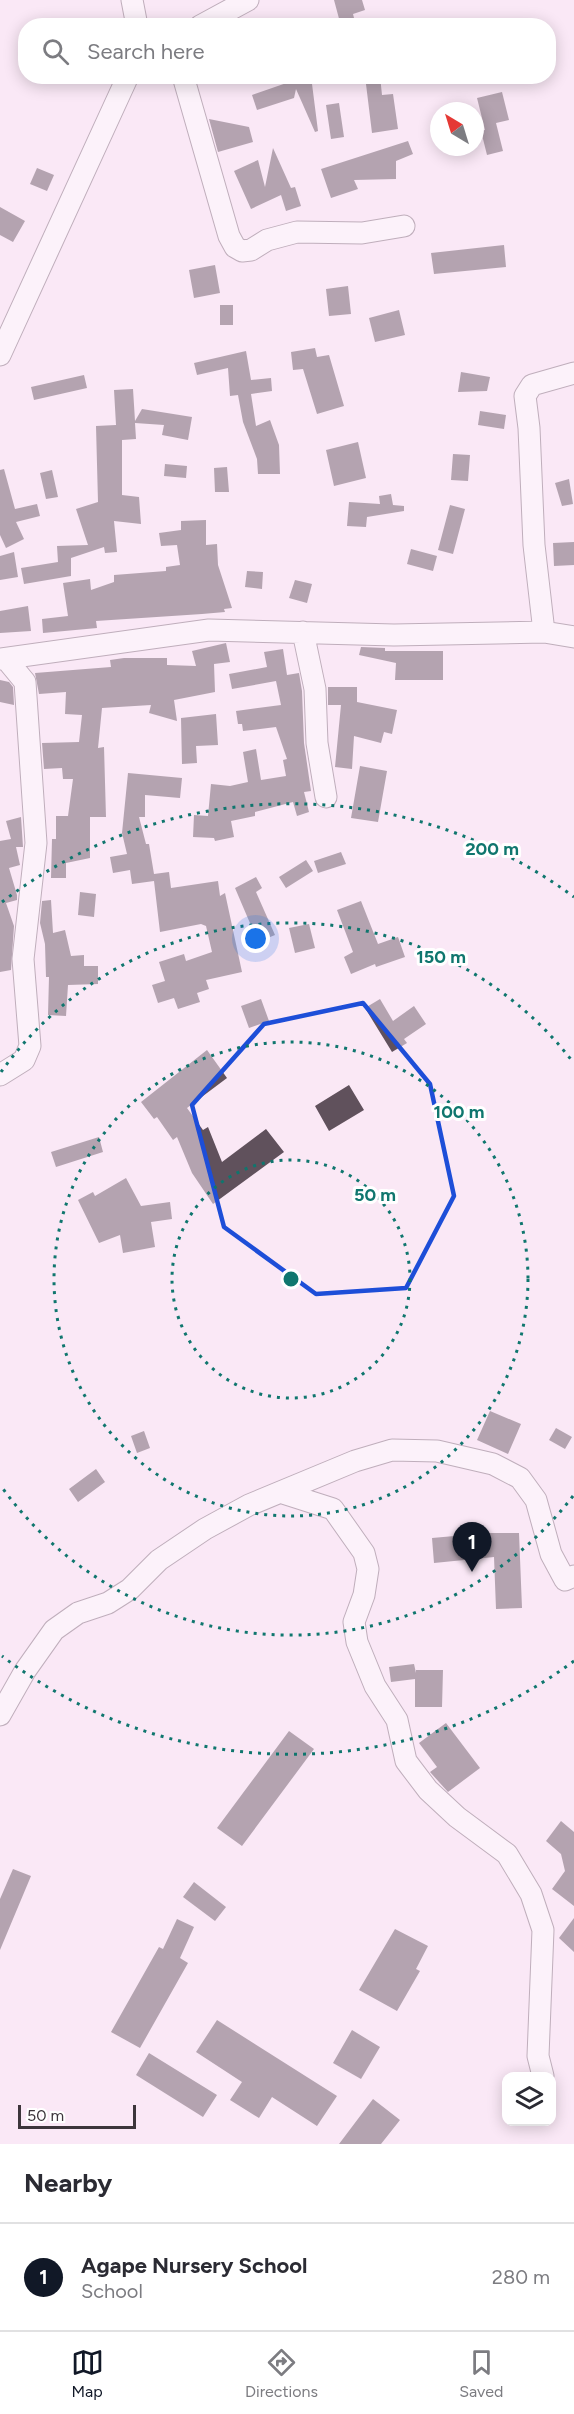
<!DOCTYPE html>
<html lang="en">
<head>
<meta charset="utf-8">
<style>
	body { margin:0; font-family:Figtree,sans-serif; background:#f2f2f3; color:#2b2b33 }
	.controls { position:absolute; right:18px; bottom:18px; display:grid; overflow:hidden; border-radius:12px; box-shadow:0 3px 15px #0003 }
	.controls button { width:54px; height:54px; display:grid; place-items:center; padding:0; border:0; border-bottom:2px solid #e1e1e2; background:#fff; color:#2b2b33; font:30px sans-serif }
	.compass { position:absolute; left:430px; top:102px; width:54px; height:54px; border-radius:50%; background:#fff; box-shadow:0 3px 15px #0003; rotate:322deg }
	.scale { position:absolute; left:18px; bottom:15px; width:118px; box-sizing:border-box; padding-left:6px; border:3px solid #3c353b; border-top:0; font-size:16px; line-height:21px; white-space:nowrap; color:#3c353b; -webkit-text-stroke:4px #fff; paint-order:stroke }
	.you { position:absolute; left:256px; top:939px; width:21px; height:21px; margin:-15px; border:4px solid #fff; border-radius:50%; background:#1a73e8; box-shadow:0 0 0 9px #1a73e833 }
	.badge { display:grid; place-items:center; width:39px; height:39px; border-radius:50%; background:#111827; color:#fff; font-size:20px; font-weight:700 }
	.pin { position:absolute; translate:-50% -50px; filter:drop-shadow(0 2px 3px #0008) }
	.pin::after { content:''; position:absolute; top:32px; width:21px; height:18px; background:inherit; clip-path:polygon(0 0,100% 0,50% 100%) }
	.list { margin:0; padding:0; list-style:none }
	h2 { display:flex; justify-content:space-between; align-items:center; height:78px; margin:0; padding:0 24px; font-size:26px }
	h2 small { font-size:20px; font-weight:400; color:#7c7c81 }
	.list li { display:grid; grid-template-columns:39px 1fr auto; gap:18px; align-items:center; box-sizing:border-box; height:108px; padding:0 24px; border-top:2px solid #e1e1e2 }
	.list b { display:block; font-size:22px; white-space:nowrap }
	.list p { margin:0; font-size:20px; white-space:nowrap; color:#7c7c81 }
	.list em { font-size:20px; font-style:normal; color:#7c7c81 }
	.icon { flex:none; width:33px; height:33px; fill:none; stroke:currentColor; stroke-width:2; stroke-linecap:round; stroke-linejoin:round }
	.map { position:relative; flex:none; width:574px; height:2144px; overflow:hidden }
	.search { position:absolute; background:#fff; box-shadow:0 3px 15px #0003; left:18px; right:18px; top:18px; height:66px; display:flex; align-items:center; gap:15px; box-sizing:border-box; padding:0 21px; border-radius:24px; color:#7c7c81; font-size:22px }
	.sheet { height:186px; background:#fff }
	nav { display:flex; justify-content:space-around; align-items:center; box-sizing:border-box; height:84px; border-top:2px solid #e1e1e2; background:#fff; font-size:16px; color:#7c7c81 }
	nav a { display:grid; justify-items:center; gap:3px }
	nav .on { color:#111827 }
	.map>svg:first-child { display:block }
	.building { fill:#60515c }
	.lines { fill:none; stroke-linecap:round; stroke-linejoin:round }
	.minor-casing { stroke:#796975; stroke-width:23 }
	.minor { stroke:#fff; stroke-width:21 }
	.marked { fill:none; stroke:#1d4ed8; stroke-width:4.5; stroke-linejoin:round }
	.ring { fill:none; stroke:#0f766e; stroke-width:3; stroke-dasharray:3 6 }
	.centre { fill:#0f766e; stroke:#fff; stroke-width:3 }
	.ring-label { font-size:18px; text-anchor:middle; font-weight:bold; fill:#0f766e; stroke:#fff; stroke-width:6; stroke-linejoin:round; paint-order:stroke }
</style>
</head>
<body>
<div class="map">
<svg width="574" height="2144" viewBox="0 0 574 2144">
	<rect width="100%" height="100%" fill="#fae8f5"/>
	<!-- building -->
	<path class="building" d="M334,0H362L365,10L353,14L355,22L341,26Z
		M298,76H311L318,131L315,132L296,89L294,98L257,110L252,95L298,79Z
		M365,76H380L382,95L393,94L398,129L372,133Z
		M502,92L509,120L496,123L503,151L487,155L481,131L485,130L477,98Z
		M339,103L344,137L331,139L326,105Z
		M209,119L249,127L253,142L218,152Z
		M408,141L413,154L396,161V179L354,180L358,189L331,198L321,169Z
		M273,148L291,188L295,187L301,206L286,211L281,195L251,209L234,171L258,160L265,187Z
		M37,168L54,175L47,191L30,184Z
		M0,207L25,221L13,242L0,235Z
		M504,245L506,267L434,274L431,253Z
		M215,265L220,293L194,298L189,270Z
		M348,286L351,314L329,316L326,289Z
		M220,305H233V325H220Z
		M399,310L405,335L375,342L369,318Z
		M315,348L317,357L329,355L344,406L317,414L303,369L293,370L291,352Z
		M246,351L251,380L271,378L272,391L251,394L256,426L270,420L279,445L280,474H258L257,459L243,422L238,395L230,396L228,368L197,375L194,363Z
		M461,372L490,377L487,391L458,392Z
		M84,375L87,388L34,400L31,387Z
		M133,389L135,421L142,409L192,417L188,440L162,435L164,425L135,423L136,439L122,440V495L139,497L141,524L114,521L117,552L105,553L104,547L71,558V576L24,584L21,568L58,562L57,546L88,545L76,509L98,502L96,426L116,425L114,390Z
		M480,411L506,415L504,429L478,425Z
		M358,442L366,478L334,486L326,450Z
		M453,454L470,455L468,481L451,480Z
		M165,464L187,466L186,478L164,476Z
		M227,467L229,492H215L214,468Z
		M4,469L15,509L37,504L40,516L16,522L24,539L6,548L0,535V470Z
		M52,470L58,497L46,499L40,473Z
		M569,479L573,504L562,506L555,483Z
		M391,494L393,505L404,506V511L367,517L366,527L347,526L349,502L380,504L379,496Z
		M450,505L465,509L453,554L438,550Z
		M206,520V545L217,544L218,565L232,608L224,609L225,612L202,614L96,621L97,628L43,633L42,619L68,616L63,583L90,579L91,590L114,582V575L166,571V567L180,565L177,545L161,546L159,533L181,530V521Z
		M574,542V565L554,566L553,543Z
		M411,549L437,556L433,571L407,564Z
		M14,552L18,577L0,580V556Z
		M247,571L263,572L262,589L245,587Z
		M295,580L312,584L307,603L289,598Z
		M28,606L31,631L0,633V611Z
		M226,643L230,662L214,664L215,692L174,700L177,721L149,713L151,705L102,708L98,748L104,747L106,817H90V858L66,863V878H51L52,839H56V816H68L73,779H63L62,768L44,769L42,743L79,742L82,715L65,714L66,692L39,694L35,673L111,667L110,660L124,658H167V665L196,666L192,651Z
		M361,647L385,648V651H443V680H395L396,663L359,655Z
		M283,649L287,675L299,673L302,691L304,743L311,791L304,792L309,812L297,816L293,802L255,812V816L231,821L234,837L215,841L214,838L193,837L194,815L208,816L211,784L230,786L248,782L243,752L256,749L261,780L286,776L283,760L287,759L276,727L243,731L242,724H238L236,711L281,705L276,681L232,689L229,674L267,667L264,652Z
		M0,680L9,682L13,687L14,705L0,702Z
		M328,687H357V702L397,710L392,734L384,732L381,743L354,736L352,769L335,767L341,705H328Z
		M216,714L218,745L196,746L197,763L182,764L181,718Z
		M360,766L387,771L378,822L351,818Z
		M128,773L182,778L180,798L145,795V817H139L146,844H149L154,874L169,872L171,888L218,881L220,896L225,893L242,972L206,980L209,989L197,993L200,1002L178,1009L174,998L158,1003L152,985L165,981L159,962L184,954L186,961L212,952L206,926L201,924L160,932L154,881L132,884L130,870L113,873L110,857L127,854L122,833Z
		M21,817L23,847H16L20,865L9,868L17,895V900L6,903L14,926L11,970L0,972V841L11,839L6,821Z
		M341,852L346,864L318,873L314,861Z
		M306,860L313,871L286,888L279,877Z
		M256,877L262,888L256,892L275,935L258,942L235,888Z
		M80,892L96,894L94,917L78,915Z
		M51,900L53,933L65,930L71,956L84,955V966H98V984L68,985L66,1016L48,1015L49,977H46L45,944L40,923L42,901Z
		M361,901L378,944L398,937L405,957L376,967L375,964L351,974L344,957L353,952L337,910Z
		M309,924L315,948L295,953L289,928Z
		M261,999L269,1021L249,1028L241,1006Z
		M380,999L393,1021L414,1006L426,1024L404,1039L407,1043L392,1052L365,1008Z
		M207,1050L227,1078L187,1108L203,1130L208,1127L222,1162L266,1129L284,1152L213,1204L192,1173L177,1137L173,1140L157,1117L154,1119L141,1102Z
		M349,1085L364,1110L329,1131L315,1106Z
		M99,1137L103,1152L56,1167L51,1152Z
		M126,1178L141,1206L170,1202L172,1219L151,1222L155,1247L123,1253L120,1235L99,1243L78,1200L93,1192L95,1196Z
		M490,1411L521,1424L508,1454L477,1440Z
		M556,1428L572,1437L565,1449L549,1440Z
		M144,1431L150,1448L137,1453L131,1436Z
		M96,1469L105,1482L78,1502L69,1489Z
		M488,1533H519L522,1608L496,1609L494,1557L434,1563L432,1538Z
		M414,1664L416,1673V1670H443L442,1707H415V1679L391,1682L389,1667Z
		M446,1723L480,1768L448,1792L430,1772L437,1767L419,1743Z
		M289,1731L314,1749L242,1846L217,1828Z
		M561,1821L574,1832V1906L552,1889L565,1871L561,1854L546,1841Z
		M13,1869L31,1876L0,1950V1899Z
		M194,1882L226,1907L215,1921L183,1897Z
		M574,1918V1952L559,1938Z
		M177,1919L194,1927L180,1958L188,1963L140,2048L111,2032L159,1947L163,1949Z
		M395,1929L428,1946L416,1969L420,1971L397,2011L359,1990Z
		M217,2020L337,2096L317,2126L272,2097L259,2118L230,2100L242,2082L196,2052Z
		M352,2030L380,2047L361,2079L333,2063Z
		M149,2053L217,2095L203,2117L136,2075Z
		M373,2099L400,2120L381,2144H339Z"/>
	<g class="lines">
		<!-- minor casing -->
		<g class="minor-casing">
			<path id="minor" d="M132,0L137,26
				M200,26L248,0
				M183,76L229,236L235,247L242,251L251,250L267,240L297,232L362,233L404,226
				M0,355L128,76
				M303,632L315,689L317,743L326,797
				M544,632L534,545L529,428L525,396L532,385L574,373
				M0,659L209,630L394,635L544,632L574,637
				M0,1075L24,1060L30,1046L23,959L36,843L25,682L6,659
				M283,1493L333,1509L364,1553L368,1569L364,1595L354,1622L357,1642L375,1686L397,1720L406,1761L428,1790L457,1817L507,1854L531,1894L543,1930L538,2056L543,2076
				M0,1715L25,1671L54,1630L78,1613L108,1603L130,1589L159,1560L205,1529L249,1505L355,1461L392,1450L437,1451L493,1464L520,1478L536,1500L551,1554L565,1580L574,1576"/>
		</g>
		<!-- minor -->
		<use href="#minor" class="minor"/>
	</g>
	<!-- marked area -->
	<path d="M0 0H574V2144H0ZM363,1003L430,1084L454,1196L406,1288L316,1294L224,1227L192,1105L264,1024Z" fill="#fae8f5" fill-opacity=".55" fill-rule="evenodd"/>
	<path class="marked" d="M363,1003L430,1084L454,1196L406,1288L316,1294L224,1227L192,1105L264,1024Z"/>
	<!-- distance rings -->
	<g class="ring">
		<circle cx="291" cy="1279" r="119"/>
		<circle cx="291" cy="1279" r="237"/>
		<path d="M573 1496A356 356 0 0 1 1 1486M1 1072A356 356 0 0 1 573 1062"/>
		<path d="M574 1661A475 475 0 0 1 2 1656M2 902A475 475 0 0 1 574 897"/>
	</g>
	<circle cx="291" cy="1279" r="9" class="centre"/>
	<g class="ring-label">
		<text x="492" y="855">200 m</text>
		<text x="441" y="963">150 m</text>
		<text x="459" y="1118">100 m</text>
		<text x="375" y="1201">50 m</text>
	</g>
</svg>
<div class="controls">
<button><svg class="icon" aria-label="layers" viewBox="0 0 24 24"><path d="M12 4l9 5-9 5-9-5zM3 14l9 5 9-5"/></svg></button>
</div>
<svg class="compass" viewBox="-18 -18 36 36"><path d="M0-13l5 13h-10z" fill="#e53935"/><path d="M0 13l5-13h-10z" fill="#7c7c81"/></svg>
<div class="scale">50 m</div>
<div class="you"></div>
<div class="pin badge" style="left:472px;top:1572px">1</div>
<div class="search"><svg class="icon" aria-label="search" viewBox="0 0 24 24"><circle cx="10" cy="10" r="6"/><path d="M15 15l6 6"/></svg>Search here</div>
</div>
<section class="sheet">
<h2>Nearby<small></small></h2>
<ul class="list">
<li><span class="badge">1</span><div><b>Agape Nursery School</b><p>School</p></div><em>280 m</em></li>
</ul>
</section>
<nav>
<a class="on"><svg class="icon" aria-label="map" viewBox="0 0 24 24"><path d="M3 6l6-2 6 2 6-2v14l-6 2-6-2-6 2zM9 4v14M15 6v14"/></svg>Map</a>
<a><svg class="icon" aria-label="directions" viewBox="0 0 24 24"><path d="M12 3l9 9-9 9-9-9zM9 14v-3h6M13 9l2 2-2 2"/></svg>Directions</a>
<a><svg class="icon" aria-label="saved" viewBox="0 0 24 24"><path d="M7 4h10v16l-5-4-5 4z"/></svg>Saved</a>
</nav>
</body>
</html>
